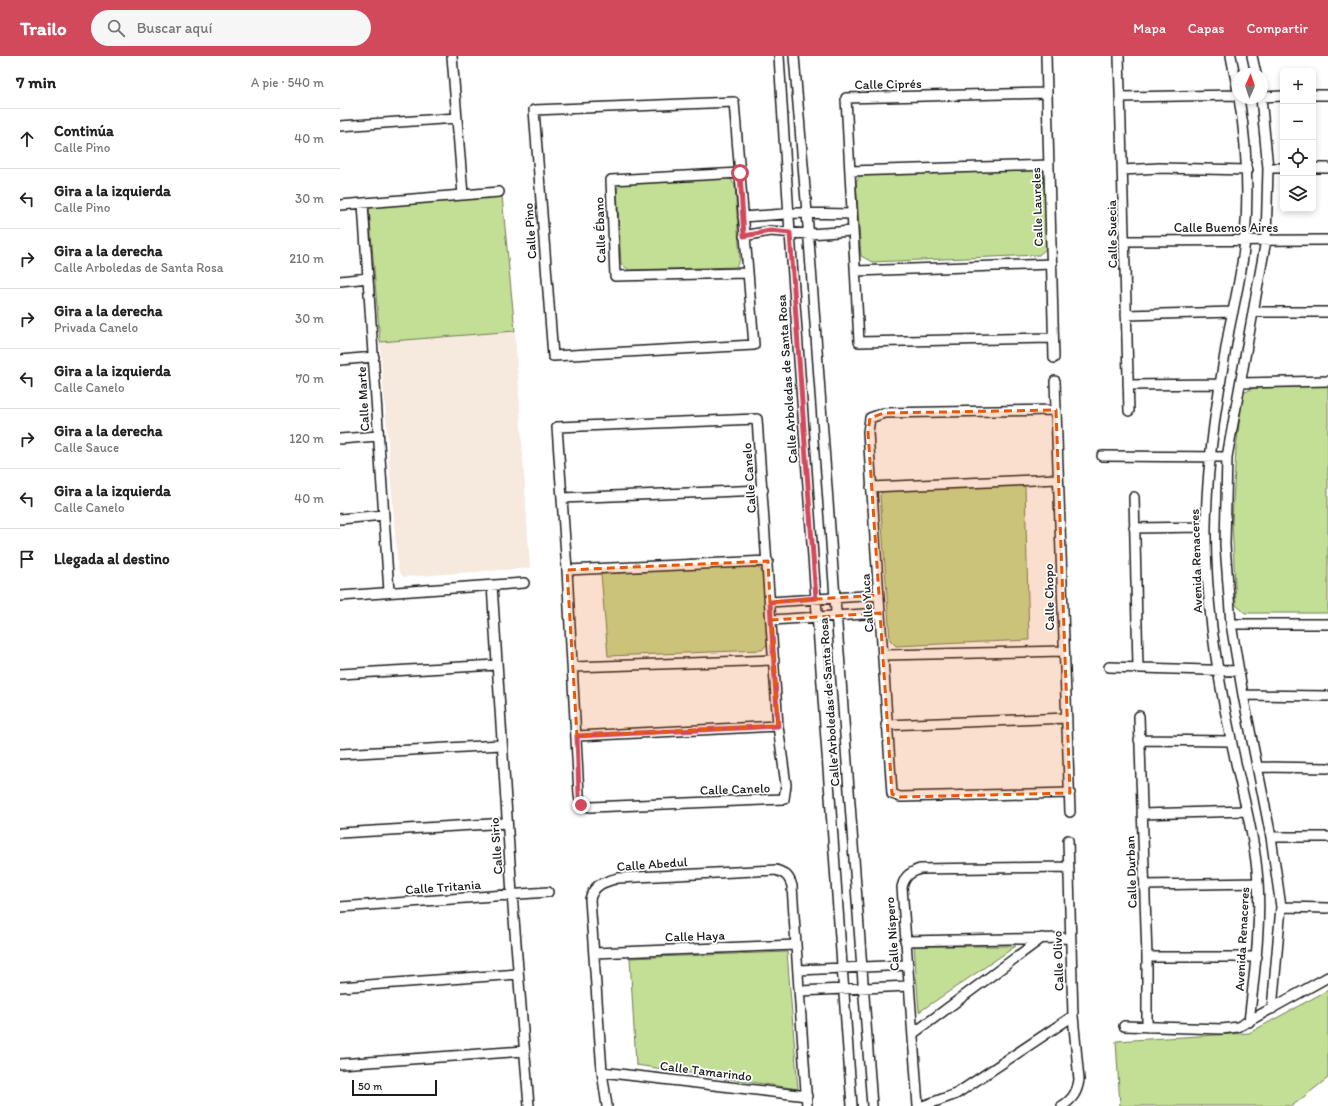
<!DOCTYPE html>
<html lang="es">
<head>
<meta charset="utf-8">
<style>
	body { margin:0; font-family:Itim,sans-serif; background:#f6f6f6; color:#222 }
	.controls { position:absolute; right:12px; top:12px; display:grid; overflow:hidden; border-radius:6px; box-shadow:0 2px 6px #0003 }
	.controls button { width:36px; height:36px; display:grid; place-items:center; padding:0; border:0; border-bottom:1px solid #e0e0e0; background:#fff; color:#222; font:20px sans-serif }
	.compass { position:absolute; left:892px; top:12px; width:36px; height:36px; border-radius:50%; background:#fff; box-shadow:0 2px 6px #0003; rotate:3deg }
	.scale { position:absolute; left:12px; bottom:10px; width:85px; box-sizing:border-box; padding-left:4px; border:2px solid #1c1c1c; border-top:0; font-size:11px; line-height:14px; white-space:nowrap; color:#1c1c1c; -webkit-text-stroke:3px #fff; paint-order:stroke }
	.stop { position:absolute; width:12px; height:12px; margin:-9px; border:3px solid #d1495b; border-radius:50%; background:#fff }
	.stop.end { background:#d1495b; border-color:#fff; box-shadow:0 1px 4px #0008 }
	.list { margin:0; padding:0; list-style:none }
	h2 { display:flex; justify-content:space-between; align-items:center; height:52px; margin:0; padding:0 16px; font-size:17px }
	h2 small { font-size:13px; font-weight:400; color:#767676 }
	.list li { display:grid; grid-template-columns:26px 1fr auto; gap:12px; align-items:center; box-sizing:border-box; height:60px; padding:0 16px; border-top:1px solid #e0e0e0 }
	.list b { display:block; font-size:15px; white-space:nowrap }
	.list p { margin:0; font-size:13px; white-space:nowrap; color:#767676 }
	.list em { font-size:13px; font-style:normal; color:#767676 }
	.icon { flex:none; width:22px; height:22px; fill:none; stroke:currentColor; stroke-width:2; stroke-linecap:round; stroke-linejoin:round }
	.map { position:relative; flex:none; width:988px; height:1050px; overflow:hidden }
	header { display:flex; align-items:center; gap:24px; box-sizing:border-box; height:56px; padding:0 20px; background:#d1495b; color:#fff }
	header strong { font-size:19px }
	nav { display:flex; gap:22px; margin-inline-start:auto; font-size:14px }
	.search { width:280px; height:36px; background:#f6f6f6; display:flex; align-items:center; gap:10px; box-sizing:border-box; padding:0 14px; border-radius:22px; color:#767676; font-size:15px }
	main { display:flex }
	aside { flex:1; background:#fff }
	.map>svg:first-child { display:block }
	.built { fill:#f6e9de }
	.green { fill:#c3de95; stroke:#707d58 }
	.lines { fill:none; stroke-linecap:round; stroke-linejoin:round }
	.street-casing { stroke:#1c1c1c; stroke-width:12 }
	.street { stroke:#fff; stroke-width:9 }
	.route { stroke:#d1495b; stroke-width:5 }
	.marked { fill:#e8590c; fill-opacity:0.2; stroke:#e8590c; stroke-width:3; stroke-dasharray:8 5; stroke-linejoin:round }
	.labels { text-anchor:middle; dominant-baseline:central; stroke-width:3.5; stroke-linejoin:round; paint-order:stroke }
	.street-label { font-size:13px; fill:#1c1c1c; stroke:#fff }
</style>
</head>
<body>
<header>
<strong>Trailo</strong>
<div class="search"><svg class="icon" aria-label="search" viewBox="0 0 24 24"><circle cx="10" cy="10" r="6"/><path d="M15 15l6 6"/></svg>Buscar aquí</div>
<nav><a>Mapa</a><a>Capas</a><a>Compartir</a></nav>
</header>
<main>
<aside>
<h2>7 min<small>A pie · 540 m</small></h2>
<ul class="list">
<li><svg class="icon" aria-label="ahead" viewBox="0 0 24 24"><path d="M12 20V5M6 11l6-6 6 6"/></svg><div><b>Continúa</b><p>Calle Pino</p></div><em>40 m</em></li>
<li><svg class="icon" aria-label="left" viewBox="0 0 24 24"><path d="M17 20v-9H6M10 6l-5 5 5 5"/></svg><div><b>Gira a la izquierda</b><p>Calle Pino</p></div><em>30 m</em></li>
<li><svg class="icon" aria-label="right" viewBox="0 0 24 24"><path d="M7 20v-9h11M14 6l5 5-5 5"/></svg><div><b>Gira a la derecha</b><p>Calle Arboledas de Santa Rosa</p></div><em>210 m</em></li>
<li><svg class="icon" aria-label="right" viewBox="0 0 24 24"><path d="M7 20v-9h11M14 6l5 5-5 5"/></svg><div><b>Gira a la derecha</b><p>Privada Canelo</p></div><em>30 m</em></li>
<li><svg class="icon" aria-label="left" viewBox="0 0 24 24"><path d="M17 20v-9H6M10 6l-5 5 5 5"/></svg><div><b>Gira a la izquierda</b><p>Calle Canelo</p></div><em>70 m</em></li>
<li><svg class="icon" aria-label="right" viewBox="0 0 24 24"><path d="M7 20v-9h11M14 6l5 5-5 5"/></svg><div><b>Gira a la derecha</b><p>Calle Sauce</p></div><em>120 m</em></li>
<li><svg class="icon" aria-label="left" viewBox="0 0 24 24"><path d="M17 20v-9H6M10 6l-5 5 5 5"/></svg><div><b>Gira a la izquierda</b><p>Calle Canelo</p></div><em>40 m</em></li>
<li><svg class="icon" aria-label="arrive" viewBox="0 0 24 24"><path d="M6 21V4h12l-3 4 3 4H6"/></svg><div><b>Llegada al destino</b></div></li>
</ul>
</aside>
<div class="map">
<svg width="988" height="1050" viewBox="0 0 988 1050">
	<rect width="100%" height="100%" fill="#fff"/>
	<filter id="ink" filterUnits="userSpaceOnUse"><feTurbulence type="fractalNoise" baseFrequency=".025" numOctaves="2"/><feDisplacementMap in="SourceGraphic" scale="8" xChannelSelector="R" yChannelSelector="G"/><feConvolveMatrix kernelMatrix="1 2 1 2 8 2 1 2 1" color-interpolation-filters="sRGB"/></filter>
	<g filter="url(#ink)">
		<!-- built -->
		<path class="built" d="M175,275L190,512L64,521L58,514L40,286Z"/>
		<!-- green -->
		<path class="green" d="M698,110L704,120L707,192L699,199L532,206L521,200L516,125L523,117Z
			M390,122L395,129L400,204L396,211L289,214L281,208L277,133L283,126Z
			M162,140L175,275L40,286L29,153L35,149Z
			M988,330V557H905L896,549L892,466L896,392L903,337L914,332Z
			M685,429L689,584L556,590L550,584L540,439L545,433Z
			M415,510L422,515L429,586L422,594L268,600L261,518Z
			M574,890H676L579,956Z
			M447,896L458,1033L296,1009L290,902Z
			M988,934V1022L952,1050H780L776,985L909,977Z"/>
		<g class="lines">
			<!-- street casing -->
			<g class="street-casing">
				<path id="street" d="M112,0L123,139
					M439,0L450,177L512,1050
					M454,0L467,157L532,1050
					M706,0L714,302
					M779,0L789,355
					M891,0L898,35
					M912,0L916,18
					M706,37L506,42L519,286L713,282
					M973,39H988
					M781,41L898,39
					M922,41L943,40
					M899,42C907,90 909,134 905,182C903,213 895,244 889,274C878,339 867,404 866,470C865,542 876,613 891,683C900,731 915,778 918,826C921,873 914,920 909,966
					M921,42L928,112L926,184L887,401L885,489L891,568L903,639L931,781L941,851L932,953
					M394,46L414,289L213,300L194,54Z
					M0,70L117,62
					M928,112H943
					M973,112H988
					M783,114L819,112L908,114
					M510,115L709,109
					M400,117L271,124L275,220L407,217
					M23,148L49,536
					M0,149L159,136
					M403,161L457,157L512,158
					M404,180L430,175L469,178L513,175
					M785,185L988,184
					M516,215L712,208
					M0,225L28,222
					M913,256H988
					M786,259L893,256
					M0,304L34,301
					M715,325L730,756
					M901,327L988,325
					M788,329L880,328
					M716,354L544,357L530,362L528,376L552,738L560,741L730,737
					M417,363L438,670L446,729L444,743L251,751L241,749L239,739L227,514L217,371Z
					M0,383L38,380
					M762,400L887,401
					M531,431L718,423
					M794,441L798,611
					M222,442L423,434
					M0,463L44,459
					M794,472L866,471
					M227,514L428,505
					M152,529L172,838L189,1050
					M0,540L184,527
					M430,546L539,539
					M432,564L540,557
					M891,568H988
					M544,599L723,595
					M233,611L434,604
					M769,611L899,615
					M0,618L156,609
					M903,639L988,640
					M799,660L807,901V971
					M546,669L727,662
					M237,680L438,670
					M799,684L891,685
					M0,698L161,689
					M918,711L988,712
					M802,758L906,755
					M0,777L167,767
					M931,781H988
					M805,829L918,827
					M0,851L208,836
					M941,851L988,852
					M565,885L729,882
					M254,897L456,889
					M807,901H917
					M459,914L568,909
					M0,931L178,918
					M460,935L569,930
					M784,970L882,973L898,971L988,921
					M574,977L702,882
					M0,1008L184,995
					M262,1016L467,1040
					M267,1050L262,1016L250,843C254,828 264,826 278,822L436,814C445,817 449,820 452,830L467,1050
					M578,1050L562,831C565,820 569,817 580,813L728,811
					M583,1050L616,1038L733,960
					M722,1050C733,1043 737,1036 739,1024L733,960L728,784"/>
			</g>
			<!-- street -->
			<use href="#street" class="street"/>
		</g>
	</g>
	<g class="lines" filter="url(#ink)">
		<!-- route -->
		<path class="route" d="M241,749L239,739L237,680L438,670L430,546L476,542L450,177L430,175L404,180L400,117"/>
	</g>
	<!-- marked area -->
	<path class="marked" d="M716,354L730,737L560,741L552,738L540,557L432,564L438,670L237,680L227,514L428,505L430,546L539,539L528,376L530,362L544,357Z"/>
	<g class="labels">
		<!-- street labels -->
		<g class="street-label">
			<text transform="translate(548 28) rotate(-1)">Calle Ciprés</text>
			<text transform="translate(697 151) rotate(-92)">Calle Laureles</text>
			<text x="886" y="171">Calle Buenos Aires</text>
			<text transform="translate(260 174) rotate(-92)">Calle Ébano</text>
			<text transform="translate(190 175) rotate(-94)">Calle Pino</text>
			<text transform="translate(772 178) rotate(-91)">Calle Suecia</text>
			<text transform="translate(447 323) rotate(-94)">Calle Arboledas de Santa Rosa</text>
			<text transform="translate(23 343) rotate(-93)">Calle Marte</text>
			<text transform="translate(409 422) rotate(-94)">Calle Canelo</text>
			<text transform="translate(856 505) rotate(-92)">Avenida Renaceres</text>
			<text transform="translate(709 541) rotate(-91)">Calle Chopo</text>
			<text transform="translate(527 547) rotate(-94)">Calle Yuca</text>
			<text transform="translate(489 646) rotate(-94)">Calle Arboledas de Santa Rosa</text>
			<text transform="translate(395 733) rotate(-2)">Calle Canelo</text>
			<text transform="translate(156 790) rotate(-94)">Calle Sirio</text>
			<text transform="translate(312 808) rotate(-4)">Calle Abedul</text>
			<text transform="translate(791 816) rotate(-92)">Calle Durban</text>
			<text transform="translate(103 831) rotate(-4)">Calle Tritania</text>
			<text transform="translate(552 878) rotate(-94)">Calle Níspero</text>
			<text transform="translate(355 880) rotate(-2)">Calle Haya</text>
			<text transform="translate(902 883) rotate(-87)">Avenida Renaceres</text>
			<text transform="translate(718 905) rotate(-92)">Calle Olivo</text>
			<text transform="translate(366 1015) rotate(7)">Calle Tamarindo</text>
		</g>
	</g>
</svg>
<div class="controls">
<button>+</button>
<button>−</button>
<button><svg class="icon" aria-label="locate" viewBox="0 0 24 24"><circle cx="12" cy="12" r="6"/><path d="M12 2v4M12 18v4M2 12h4M18 12h4"/></svg></button>
<button><svg class="icon" aria-label="layers" viewBox="0 0 24 24"><path d="M12 4l9 5-9 5-9-5zM3 14l9 5 9-5"/></svg></button>
</div>
<svg class="compass" viewBox="-18 -18 36 36"><path d="M0-13l5 13h-10z" fill="#e53935"/><path d="M0 13l5-13h-10z" fill="#767676"/></svg>
<div class="scale">50 m</div>
<div class="stop" style="left:400px;top:117px"></div>
<div class="stop end" style="left:241px;top:749px"></div>
</div>
</main>
</body>
</html>
